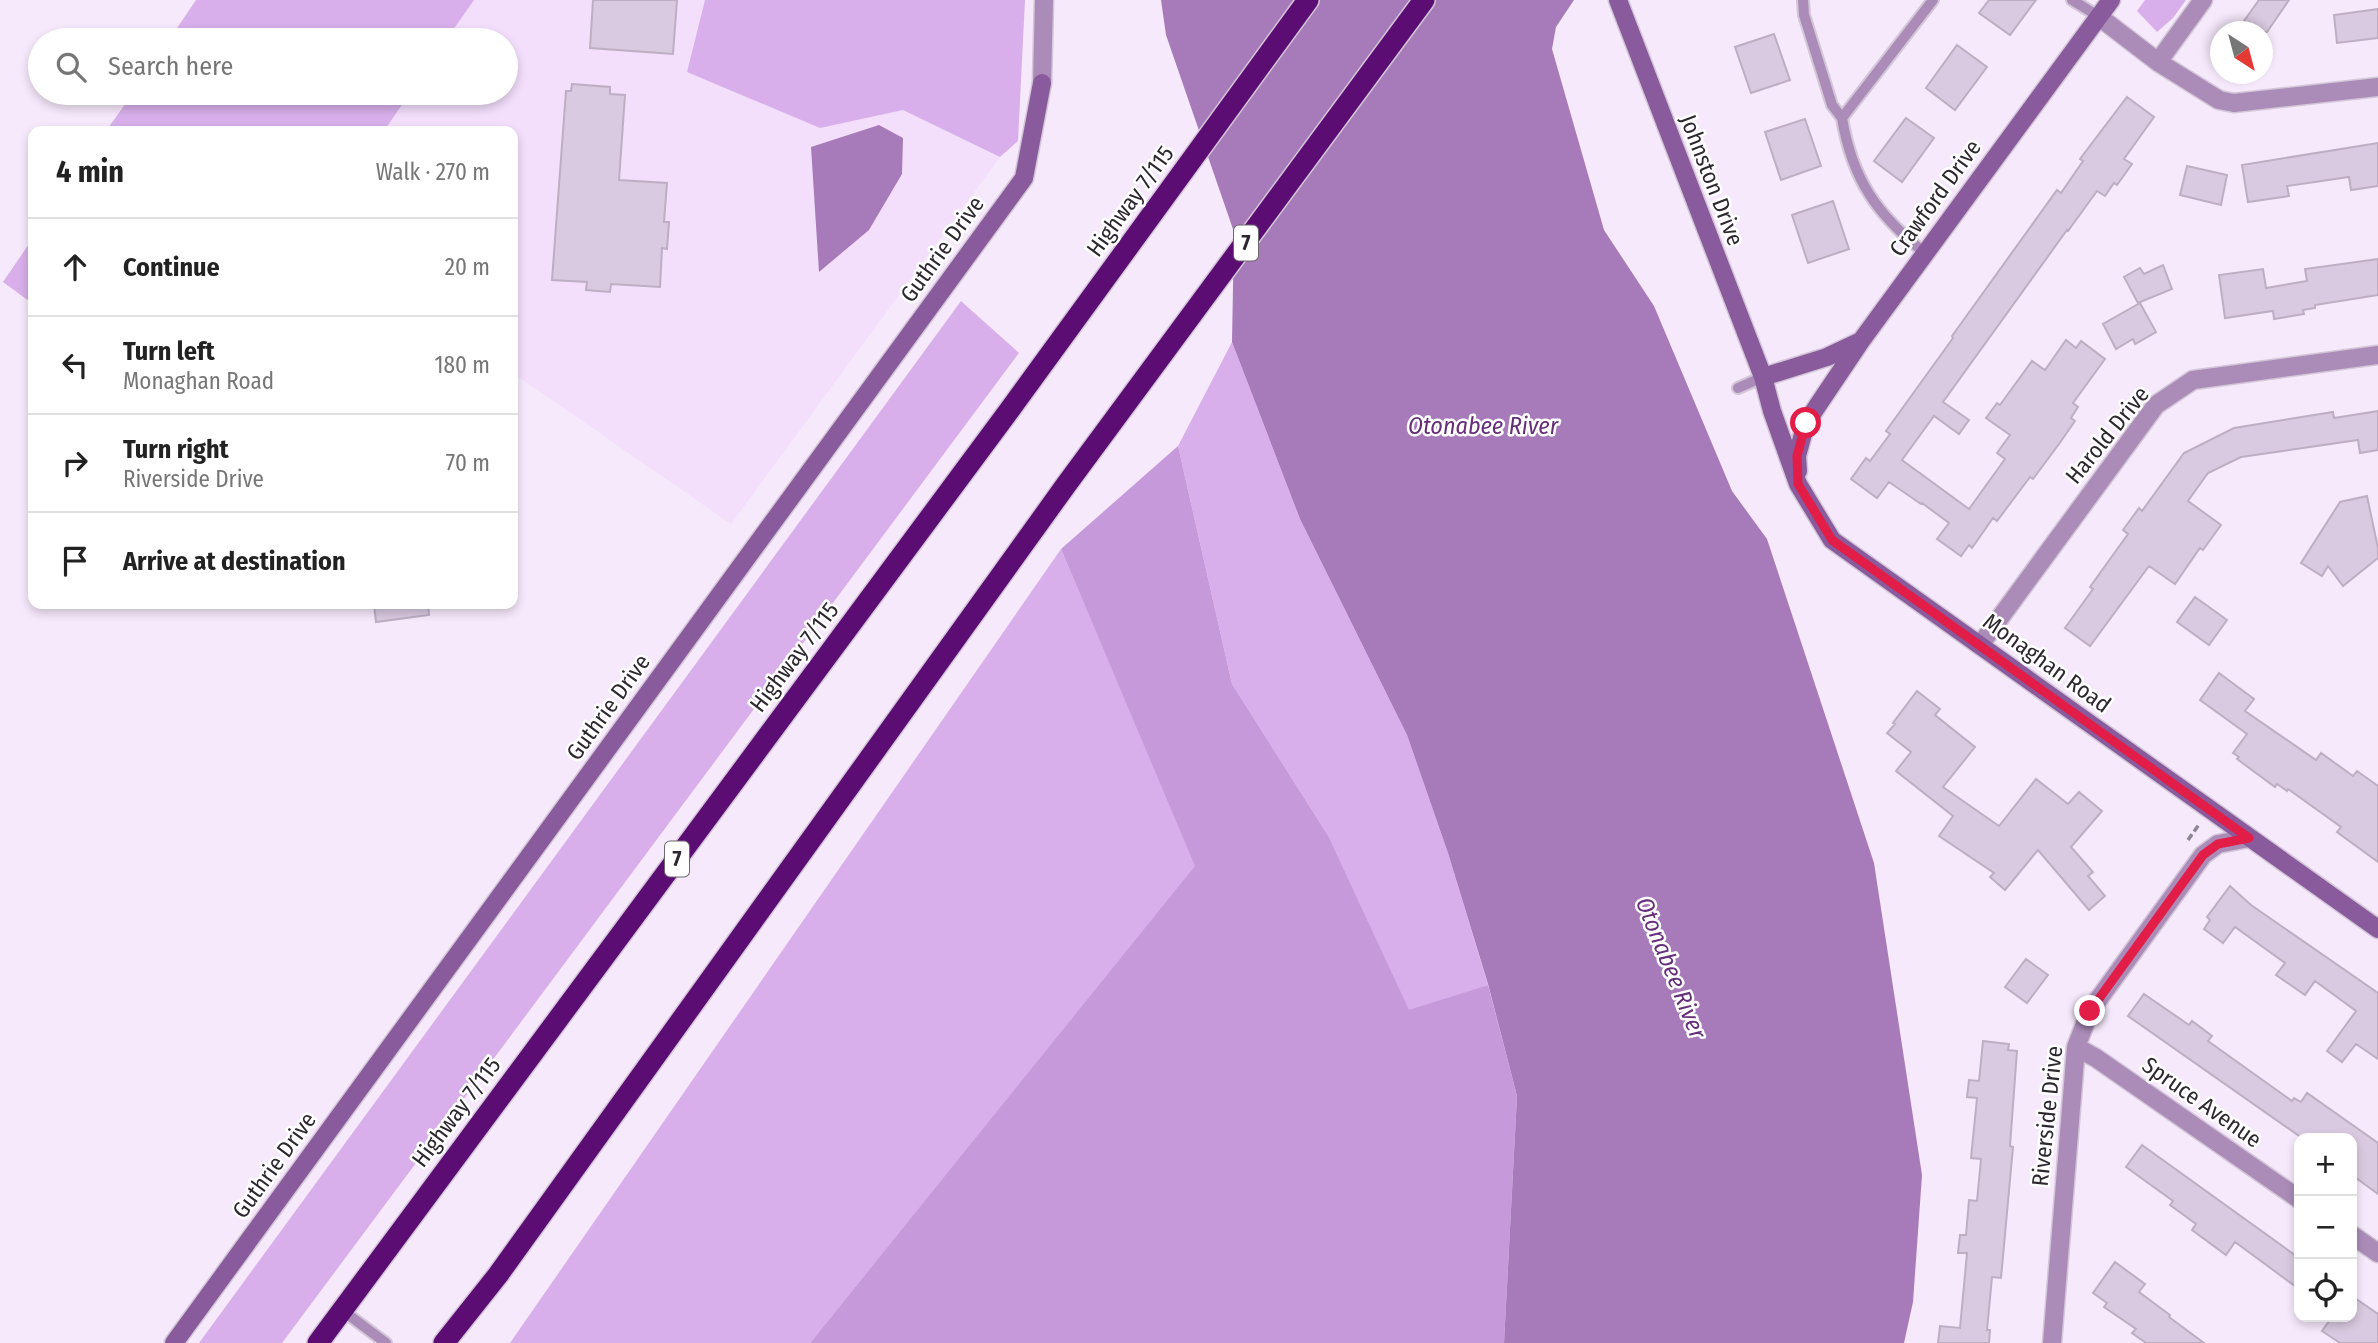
<!DOCTYPE html>
<html lang="en">
<head>
<meta charset="utf-8">
<style>
	body { margin:0; font-family:"Fira Sans Condensed",sans-serif; background:#f2f2f2; color:#222 }
	.controls { position:absolute; right:21px; bottom:21px; display:grid; overflow:hidden; border-radius:14px; box-shadow:0 4px 10px #0003 }
	.controls button { width:63px; height:63px; display:grid; place-items:center; padding:0; border:0; border-bottom:2px solid #e0e0e0; background:#fff; color:#222; font:35px sans-serif }
	.compass { position:absolute; left:2210px; top:21px; width:63px; height:63px; border-radius:50%; background:#fff; box-shadow:0 4px 10px #0003; rotate:144deg }
	.stop { position:absolute; width:21px; height:21px; margin:-16px; border:5px solid #e11d48; border-radius:50%; background:#fff }
	.stop.end { background:#e11d48; border-color:#fff; box-shadow:0 2px 7px #0008 }
	.list { margin:0; padding:0; list-style:none }
	h2 { display:flex; justify-content:space-between; align-items:center; height:91px; margin:0; padding:0 28px; font-size:30px }
	h2 small { font-size:23px; font-weight:400; color:#767676 }
	.list li { display:grid; grid-template-columns:46px 1fr auto; gap:21px; align-items:center; box-sizing:border-box; height:98px; padding:0 28px; border-top:2px solid #e0e0e0 }
	.list b { display:block; font-size:26px; white-space:nowrap }
	.list p { margin:0; font-size:23px; white-space:nowrap; color:#767676 }
	.list em { font-size:23px; font-style:normal; color:#767676 }
	.icon { flex:none; width:38px; height:38px; fill:none; stroke:currentColor; stroke-width:2; stroke-linecap:round; stroke-linejoin:round }
	.map { position:relative; flex:none; width:2378px; height:1343px; overflow:hidden }
	.search { position:absolute; background:#fff; box-shadow:0 4px 10px #0003; left:28px; top:28px; width:490px; height:77px; display:flex; align-items:center; gap:18px; box-sizing:border-box; padding:0 24px; border-radius:38px; color:#767676; font-size:26px }
	.panel { position:absolute; background:#fff; box-shadow:0 4px 10px #0003; left:28px; top:126px; width:490px; height:483px; border-radius:14px }
	.map>svg:first-child { display:block }
	.built { fill:#f3defc }
	.green { fill:#d8afea }
	.forest { fill:#c699da }
	.water { fill:#a77bba }
	.building { fill:#dacae1; stroke:#bdaec4; stroke-width:2 }
	.lines { fill:none; stroke-linecap:round; stroke-linejoin:round }
	.lane-casing { stroke:#d2c6d7; stroke-width:14 }
	.street-casing { stroke:#d2c6d7; stroke-width:21 }
	.secondary-casing { stroke:#d2c6d7; stroke-width:21 }
	.highway-casing { stroke:#d2c6d7; stroke-width:24 }
	.path { stroke:#8e8593; stroke-width:3.5; stroke-dasharray:7 3.5; stroke-linecap:butt }
	.lane { stroke:#ab8cb8; stroke-width:10 }
	.street { stroke:#ab8cb8; stroke-width:18 }
	.secondary { stroke:#895b9c; stroke-width:18 }
	.highway { stroke:#5b0d74; stroke-width:21 }
	.route { stroke:#e11d48; stroke-width:9 }
	.labels { text-anchor:middle; dominant-baseline:central; stroke-width:5; stroke-linejoin:round; paint-order:stroke }
	.shield { fill:#fff; stroke:#6c686e; stroke-width:2 }
	.shield-label { font-size:21px; font-weight:bold; fill:#2d2730 }
	.street-label { font-size:23px; fill:#2d2730; stroke:#fff }
	.water-label { font-size:24px; font-style:italic; fill:#652d7a; stroke:#fff }
</style>
</head>
<body>
<div class="map">
<svg width="2378" height="1343" viewBox="0 0 2378 1343">
	<rect width="100%" height="100%" fill="#f6e9fc"/>
	<!-- built -->
	<path class="built" d="M474,0H705L687,72L820,128L903,109L1000,157L731,524L513,373V131H384L410,93H506V40H446Z"/>
	<!-- green -->
	<path class="green" d="M196,0H474L446,40H169Z
		M705,0H1025L1018,141L1000,157L903,110L820,128L687,72Z
		M2145,0H2186L2173,18L2157,32L2137,11Z
		M133,93H410L384,131H106Z
		M33,238V304L3,282Z
		M961,301L1019,353L282,1343H199Z
		M1232,342L1300,519L1407,735L1448,853L1488,985L1409,1011L1329,837L1232,684L1178,446Z
		M1061,549L1196,866L810,1343H510Z"/>
	<!-- forest -->
	<path class="forest" d="M1178,446L1232,684L1329,837L1409,1010L1488,985L1517,1096L1504,1343H810L1195,866L1061,549Z"/>
	<!-- water -->
	<path class="water" d="M1161,0H1574L1556,27L1552,49L1604,230L1654,306L1732,491L1767,539L1874,863L1922,1175L1913,1302L1904,1343H1504L1517,1096L1488,984L1448,853L1407,735L1300,519L1232,342L1234,232L1166,35Z
		M879,125L903,138L902,174L869,230L819,272L811,147Z"/>
	<!-- building -->
	<path class="building" d="M593,0H677L673,54L590,48Z
		M1989,0H2036L2010,35L1979,13Z
		M2259,0H2289L2267,32H2236Z
		M2378,9V38L2337,43L2334,15Z
		M1774,34L1790,80L1751,93L1735,47Z
		M1957,45L1987,67L1955,110L1926,88Z
		M572,84L610,87V94L625,95L619,180L667,183L664,222H669L667,249L662,248L660,287L611,284L610,292L586,290L587,282L552,280L566,91H571Z
		M2127,97L2154,117L2124,159L2132,164L2117,185L2114,183L2105,196L2097,191L2068,231L2067,230L1943,402L1969,420L1959,434L1934,416L1902,460L1969,509L2005,459L1997,453L2010,435L1986,418L1997,403L2000,405L2032,361L2045,370L2066,340L2076,348L2081,341L2105,359L2073,403L2078,407L2071,418L2075,421L2059,444L2033,479L2030,477L1997,521L1993,518L1972,548L1969,545L1961,556L1937,539L1949,523L1922,503L1921,504L1889,482L1877,498L1851,479L1866,458L1870,461L1890,434L1886,431L1953,338L1952,336L2057,190L2061,193L2083,161L2080,159Z
		M1906,118L1934,138L1902,182L1874,161Z
		M1805,119L1821,166L1781,180L1765,132Z
		M2378,143V186L2351,190L2349,177L2287,186L2289,196L2248,202L2242,165Z
		M2187,166L2227,175L2221,205L2180,195Z
		M1833,201L1849,249L1808,263L1792,215Z
		M2378,259V295L2315,305V308L2303,310L2304,314L2274,319L2273,311L2225,318L2219,275L2263,269L2266,288L2307,281L2305,269Z
		M2163,265L2172,289L2138,303L2124,277L2140,268L2144,274Z
		M2140,303L2156,332L2135,344L2133,339L2116,349L2103,324Z
		M2378,411V450L2360,453L2358,440L2241,457L2208,473L2188,501L2221,525L2203,550L2200,548L2175,584L2149,566L2090,646L2065,628L2093,589L2090,587L2128,534L2123,530L2139,508L2142,511L2184,453L2234,428L2333,412L2334,418Z
		M2367,496L2378,548V558L2343,586L2328,566L2322,576L2301,563L2340,502Z
		M2195,597L2227,620L2209,645L2177,622Z
		M374,604H428L429,615L376,622Z
		M2219,673L2254,699L2245,711L2316,760L2321,753L2353,776L2357,771L2378,786V862L2337,832L2341,827L2288,789L2287,791L2277,784L2275,787L2237,759L2239,757L2233,753L2247,734L2200,700Z
		M1917,691L1940,709L1935,715L1975,747L1943,787L1999,826L2036,779L2068,804L2079,792L2102,811L2071,847L2093,872L2088,876L2105,896L2089,910L2038,850L2005,890L1990,877L1994,873L1939,836L1953,816L1896,771L1911,752L1887,733L1895,724L1893,723Z
		M2230,886L2251,905L2378,993V1059L2356,1044L2342,1062L2327,1051L2356,1011L2315,981L2305,995L2276,975L2285,963L2235,927L2223,943L2204,929L2210,920L2207,917Z
		M2026,959L2048,975L2027,1003L2005,987Z
		M2144,994L2189,1025L2192,1021L2212,1036L2208,1041L2292,1101L2294,1098L2301,1102L2307,1093L2378,1143V1194L2352,1175V1138H2302L2128,1016Z
		M1983,1041L2009,1044L2008,1050L2017,1051L2010,1146L2013,1147L2001,1278L1992,1277L1987,1330H1990L1989,1343H1938L1940,1326L1960,1328L1967,1253H1958L1960,1235H1966L1969,1200L1977,1201L1981,1159L1971,1158L1977,1098L1967,1097L1969,1080L1979,1081Z
		M2142,1145L2299,1258V1289L2235,1242L2226,1255L2192,1230L2196,1224L2170,1205L2173,1201L2126,1167Z
		M2115,1262L2145,1284L2139,1292L2170,1315L2169,1317L2204,1343H2146L2132,1333L2136,1329L2104,1307L2107,1303L2093,1293Z
		M2352,1296L2378,1314V1343H2340L2322,1331L2332,1317H2352Z"/>
	<g class="lines">
		<!-- lane casing -->
		<g class="lane-casing">
			<path id="lane" d="M1803,0L1804,15L1832,105L1842,118
				M2072,0L2098,16
				M1925,253C1877,215 1852,179 1842,118L1933,0
				M1738,388L1763,377
				M342,1310L386,1343"/>
		</g>
		<!-- street casing -->
		<g class="street-casing">
			<path id="street" d="M2098,16L2158,62L2219,100L2234,103L2378,87
				M2158,62L2203,0
				M1042,83L1044,0
				M1980,645L2156,405L2193,380L2378,355
				M2076,1047L2096,1058L2299,1199
				M2352,1235L2378,1253
				M2052,1343L2076,1047L2090,1011L2203,855L2218,844L2249,838"/>
		</g>
		<!-- secondary casing -->
		<g class="secondary-casing">
			<path id="secondary" d="M1618,0L1763,377L1772,411L1798,484L1832,540L2378,929
				M1763,377L1827,357L1861,341
				M1798,471L1797,456L1806,423L1818,405L1861,341L2111,0
				M174,1343L1024,178L1042,83"/>
		</g>
		<!-- highway casing -->
		<g class="highway-casing">
			<path id="highway" d="M318,1343L1011,408L1308,0
				M444,1343L498,1275L1066,485L1424,0"/>
		</g>
		<!-- path -->
		<path class="path" d="M2188,840L2200,823"/>
		<!-- lane -->
		<use href="#lane" class="lane"/>
		<!-- street -->
		<use href="#street" class="street"/>
		<!-- secondary -->
		<use href="#secondary" class="secondary"/>
		<!-- highway -->
		<use href="#highway" class="highway"/>
	</g>
	<g class="lines">
		<!-- route -->
		<path class="route" d="M1806,423L1797,456L1798,484L1832,540L2249,838L2218,844L2203,855L2090,1011"/>
	</g>
	<g class="labels">
		<!-- shield labels -->
		<g class="shield">
			<rect x="1234" y="225.5" width="24" height="35" rx="5"/>
			<rect x="665" y="841.5" width="24" height="35" rx="5"/>
		</g>
		<g class="shield-label">
			<text x="1246" y="243">7</text>
			<text x="677" y="859">7</text>
		</g>
		<!-- street labels -->
		<g class="street-label">
			<text transform="translate(1712 180) rotate(69)">Johnston Drive</text>
			<text transform="translate(1935 198) rotate(-54)">Crawford Drive</text>
			<text transform="translate(1130 201) rotate(-54)">Highway 7/115</text>
			<text transform="translate(942 249) rotate(-54)">Guthrie Drive</text>
			<text transform="translate(2107 435) rotate(-51)">Harold Drive</text>
			<text transform="translate(794 657) rotate(-53)">Highway 7/115</text>
			<text transform="translate(2047 663) rotate(36)">Monaghan Road</text>
			<text transform="translate(608 707) rotate(-54)">Guthrie Drive</text>
			<text transform="translate(2202 1102) rotate(35)">Spruce Avenue</text>
			<text transform="translate(456 1112) rotate(-53)">Highway 7/115</text>
			<text transform="translate(2047 1116) rotate(-84)">Riverside Drive</text>
			<text transform="translate(274 1165) rotate(-54)">Guthrie Drive</text>
		</g>
		<!-- water labels -->
		<g class="water-label">
			<text x="1483" y="426">Otonabee River</text>
			<text transform="translate(1671 968) rotate(68)">Otonabee River</text>
		</g>
	</g>
</svg>
<div class="controls">
<button>+</button>
<button>−</button>
<button><svg class="icon" aria-label="locate" viewBox="0 0 24 24"><circle cx="12" cy="12" r="6"/><path d="M12 2v4M12 18v4M2 12h4M18 12h4"/></svg></button>
</div>
<svg class="compass" viewBox="-18 -18 36 36"><path d="M0-13l5 13h-10z" fill="#e53935"/><path d="M0 13l5-13h-10z" fill="#767676"/></svg>
<div class="stop" style="left:1806px;top:423px"></div>
<div class="stop end" style="left:2090px;top:1011px"></div>
<div class="search"><svg class="icon" aria-label="search" viewBox="0 0 24 24"><circle cx="10" cy="10" r="6"/><path d="M15 15l6 6"/></svg>Search here</div>
<section class="panel">
<h2>4 min<small>Walk · 270 m</small></h2>
<ul class="list">
<li><svg class="icon" aria-label="ahead" viewBox="0 0 24 24"><path d="M12 20V5M6 11l6-6 6 6"/></svg><div><b>Continue</b></div><em>20 m</em></li>
<li><svg class="icon" aria-label="left" viewBox="0 0 24 24"><path d="M17 20v-9H6M10 6l-5 5 5 5"/></svg><div><b>Turn left</b><p>Monaghan Road</p></div><em>180 m</em></li>
<li><svg class="icon" aria-label="right" viewBox="0 0 24 24"><path d="M7 20v-9h11M14 6l5 5-5 5"/></svg><div><b>Turn right</b><p>Riverside Drive</p></div><em>70 m</em></li>
<li><svg class="icon" aria-label="arrive" viewBox="0 0 24 24"><path d="M6 21V4h12l-3 4 3 4H6"/></svg><div><b>Arrive at destination</b></div></li>
</ul>
</section>
</div>
</body>
</html>
